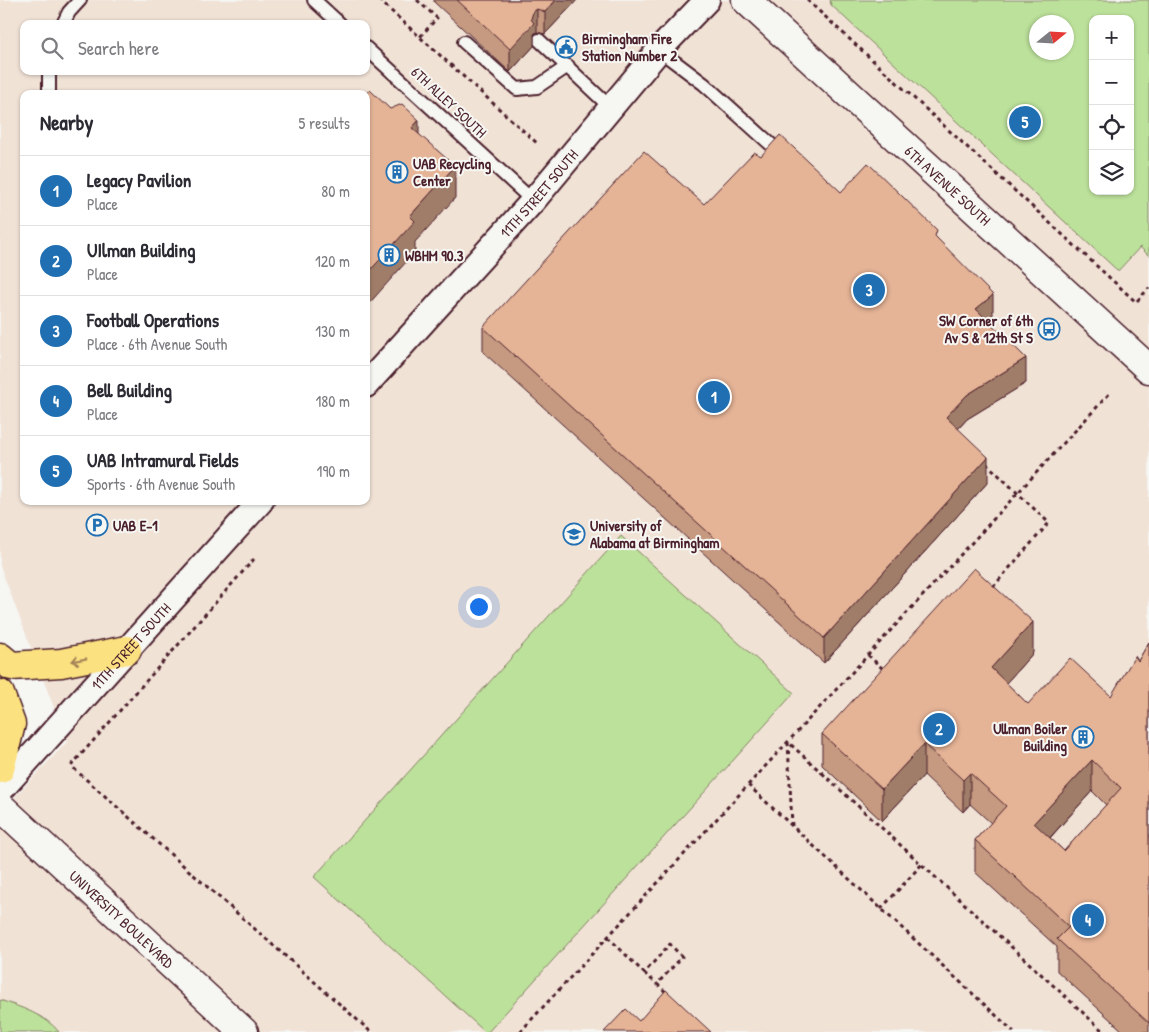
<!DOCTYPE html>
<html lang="en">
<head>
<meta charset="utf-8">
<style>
	body { margin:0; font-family:"Patrick Hand",sans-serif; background:#f7f7f7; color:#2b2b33 }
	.controls { position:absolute; right:15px; top:15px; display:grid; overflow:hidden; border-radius:10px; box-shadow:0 1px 4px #0004 }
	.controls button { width:45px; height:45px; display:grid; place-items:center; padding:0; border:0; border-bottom:1px solid #e1e1e2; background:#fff; color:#2b2b33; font:25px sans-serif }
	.compass { position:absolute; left:1029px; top:15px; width:45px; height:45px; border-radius:50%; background:#fff; box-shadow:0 1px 4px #0004; rotate:72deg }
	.you { position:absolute; left:478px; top:606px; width:18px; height:18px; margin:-12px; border:4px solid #fff; border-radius:50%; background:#1a73e8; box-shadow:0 0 0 8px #1a73e833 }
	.badge { display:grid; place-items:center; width:32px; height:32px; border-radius:50%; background:#1f6fb2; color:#fff; font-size:16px; font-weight:700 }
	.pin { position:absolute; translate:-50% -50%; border:2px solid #fff; box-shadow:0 1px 5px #0006 }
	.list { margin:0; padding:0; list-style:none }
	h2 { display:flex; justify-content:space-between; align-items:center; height:65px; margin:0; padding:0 20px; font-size:21px }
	h2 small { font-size:16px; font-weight:400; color:#7c7c81 }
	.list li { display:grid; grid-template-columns:32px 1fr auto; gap:15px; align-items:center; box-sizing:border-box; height:70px; padding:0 20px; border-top:1px solid #e1e1e2 }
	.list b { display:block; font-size:19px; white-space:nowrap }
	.list p { margin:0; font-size:16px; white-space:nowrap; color:#7c7c81 }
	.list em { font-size:16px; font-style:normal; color:#7c7c81 }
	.icon { flex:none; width:28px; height:28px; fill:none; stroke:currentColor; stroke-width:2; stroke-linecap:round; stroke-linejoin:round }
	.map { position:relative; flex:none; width:1149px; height:1032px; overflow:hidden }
	.search { position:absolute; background:#fff; box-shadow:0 1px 4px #0004; left:20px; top:20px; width:350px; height:55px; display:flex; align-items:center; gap:12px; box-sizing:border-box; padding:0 18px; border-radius:10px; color:#7c7c81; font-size:19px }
	.panel { position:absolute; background:#fff; box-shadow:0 1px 4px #0004; left:20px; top:90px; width:350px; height:415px; border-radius:10px }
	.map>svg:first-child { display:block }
	.built { fill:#f1e2d6; fill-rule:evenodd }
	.green { fill:#bce19b; stroke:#838063; fill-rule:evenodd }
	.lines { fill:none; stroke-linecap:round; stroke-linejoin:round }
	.service-casing { stroke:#4a1f2b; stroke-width:16 }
	.minor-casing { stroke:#4a1f2b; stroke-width:28 }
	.secondary-casing { stroke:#4a1f2b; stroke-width:31 }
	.motorway-casing { stroke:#4a1f2b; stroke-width:31 }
	.path { stroke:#4a1f2b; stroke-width:3; stroke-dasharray:4 4; stroke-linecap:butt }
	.service { stroke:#f6f6f2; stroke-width:12 }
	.minor { stroke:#f6f6f2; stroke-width:24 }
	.secondary { stroke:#f6f6f2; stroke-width:28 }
	.motorway { stroke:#fbe180; stroke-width:28 }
	.wall { fill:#c59a81; stroke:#4a1f2b; fill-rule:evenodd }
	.shaded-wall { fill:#a07d69; stroke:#4a1f2b }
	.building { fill:#e5b396; stroke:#4a1f2b; fill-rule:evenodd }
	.oneway { stroke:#a28056 }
	.labels { text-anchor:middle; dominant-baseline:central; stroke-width:4; stroke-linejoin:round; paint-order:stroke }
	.poi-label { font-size:15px; font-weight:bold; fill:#4a1f2b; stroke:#f6f6f2; text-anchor:start }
	.street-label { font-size:15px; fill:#4a1f2b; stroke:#f6f6f2 }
</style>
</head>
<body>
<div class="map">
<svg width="1149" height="1032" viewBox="0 0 1149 1032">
	<rect width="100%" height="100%" fill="#f6f6f2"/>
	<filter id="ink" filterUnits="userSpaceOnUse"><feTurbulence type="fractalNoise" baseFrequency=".02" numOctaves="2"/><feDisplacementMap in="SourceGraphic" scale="10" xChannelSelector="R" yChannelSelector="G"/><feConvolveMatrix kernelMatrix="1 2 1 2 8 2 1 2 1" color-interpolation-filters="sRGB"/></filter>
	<g filter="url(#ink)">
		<!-- built -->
		<path class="built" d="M0,0H1149V1032H0V812L67,742L0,566ZM1093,19H1130V191H1093ZM1036,22H1066V52H1036ZM24,24H366V71H24ZM24,94H366V501H24Z"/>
		<!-- green -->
		<path class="green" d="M830,0H1149V256L1140,247L1118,271L831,5ZM1093,19H1130V191H1093ZM1036,22H1066V52H1036Z
			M621,536L794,693L488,1032H485L314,877Z
			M0,1000C20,1007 46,1015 59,1032H0Z"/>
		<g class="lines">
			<!-- service casing -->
			<g class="service-casing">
				<path id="service" d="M314,0L340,24
					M63,24L69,12L80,0
					M539,40L611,108
					M464,42L517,89L537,87L568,66
					M366,48L533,201
					M659,50L704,84L776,149
					M49,94V71"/>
			</g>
			<!-- minor casing -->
			<g class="minor-casing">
				<g id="minor">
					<path id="s1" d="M366,385L533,201L659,50L707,0"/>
					<path id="s2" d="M0,791L261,501"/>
				</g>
			</g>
			<!-- secondary casing -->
			<g class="secondary-casing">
				<g id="secondary">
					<path id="s3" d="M746,0L1149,369"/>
					<path id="s4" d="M0,806L244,1032"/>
				</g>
			</g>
			<!-- motorway casing -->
			<g class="motorway-casing">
				<path id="motorway" d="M0,657L11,666L61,663L127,650
					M0,694L11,724L0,769"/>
			</g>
			<!-- path -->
			<path class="path" d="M379,0L538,144
				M417,0L437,18L420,37
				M807,0L1136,302L1149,288
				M986,463L1049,523L992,588
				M254,559L71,766L371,1032
				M868,655L884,670
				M822,773L1104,1032
				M748,785L1014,1032
				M792,826L788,742L822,773L826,769
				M881,909L922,864
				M608,937L644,973L670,944L682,957L657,984L668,994
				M644,973L657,984
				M520,1032L1109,394"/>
			<!-- service -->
			<use href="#service" class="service"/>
			<!-- minor -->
			<use href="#minor" class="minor"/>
			<!-- secondary -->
			<use href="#secondary" class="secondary"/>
			<!-- motorway -->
			<use href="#motorway" class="motorway"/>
		</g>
		<!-- wall -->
		<path class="wall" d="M434,0H577L545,34L537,32L534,34V46L510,72L434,2Z
			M761,156L841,192L937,238L993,320L990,322L1026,383L967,419L958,429L988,482L824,663L483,352V327L704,204Z
			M1149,642V1032H1124L1057,971V947L975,872V840L991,823L970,804L963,812L924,775L882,821L822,765V734L1033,653L1006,683L1028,704L1111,696L1138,661ZM1092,791L1106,805L1064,851L1050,838Z"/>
		<!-- shaded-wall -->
		<path class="shaded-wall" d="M556,0H577L545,34V12Z
			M537,9V32L534,34V46L510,72V49L533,12Z
			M419,120V151L412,128Z
			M455,166V198L415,242V252L366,307V275L410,216Z
			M993,295V320L976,334V309Z
			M1026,358V383L967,419L946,442V417L967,395Z
			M988,457V482L824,663V638Z
			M1033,622V653L991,700V668Z
			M924,744V775L882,821V789Z
			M1092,760V791L1034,855V823Z
			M970,773V804L963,812V780Z"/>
		<!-- building -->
		<path class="building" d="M457,0H556L545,12L537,9L533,12L531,19L534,23L510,49Z
			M370,90L390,109L402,104L419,120L412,128L455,166L410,216L415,221L366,275V95Z
			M780,135L841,192L868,163L937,230L935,236L993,295L976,309L1026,358L967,395L946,417L988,457L824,638L483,327L644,151L704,204L754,152L761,156Z
			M974,568L1033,622L991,668L1028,704L1070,658L1111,696L1135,656L1138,661L1149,642V1023L1057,939L1069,927L975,840L1006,806L970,773L963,780L924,744L882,789L822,734ZM1092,760L1121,788L1064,851L1034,823Z
			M666,990L711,1032H604L626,1009L639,1021Z"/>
		<!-- one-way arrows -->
		<defs><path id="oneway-shaft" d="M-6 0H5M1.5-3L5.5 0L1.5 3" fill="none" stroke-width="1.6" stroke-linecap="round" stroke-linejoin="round" transform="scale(1.25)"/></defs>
		<use class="oneway" href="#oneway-shaft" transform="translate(79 660) rotate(169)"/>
	</g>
	<!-- icons -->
	<defs>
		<g id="civic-ring" transform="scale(1.125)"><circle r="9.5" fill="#f6f6f2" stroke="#1f6fb2" stroke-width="1.5"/><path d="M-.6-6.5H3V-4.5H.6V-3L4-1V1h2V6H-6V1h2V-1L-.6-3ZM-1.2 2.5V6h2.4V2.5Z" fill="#1f6fb2"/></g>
		<g id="building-ring" transform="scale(1.125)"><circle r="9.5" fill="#f6f6f2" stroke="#1f6fb2" stroke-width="1.5"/><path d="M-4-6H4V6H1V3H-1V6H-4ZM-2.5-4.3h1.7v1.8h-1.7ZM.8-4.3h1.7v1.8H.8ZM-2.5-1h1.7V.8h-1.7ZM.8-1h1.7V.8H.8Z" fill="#1f6fb2"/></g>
		<g id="bus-ring" transform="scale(1.125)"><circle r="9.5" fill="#f6f6f2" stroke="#1f6fb2" stroke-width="1.5"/><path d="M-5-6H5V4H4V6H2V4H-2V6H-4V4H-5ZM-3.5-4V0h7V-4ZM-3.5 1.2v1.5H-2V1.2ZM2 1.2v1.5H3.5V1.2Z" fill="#1f6fb2"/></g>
		<g id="parking-ring" transform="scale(1.125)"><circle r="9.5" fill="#f6f6f2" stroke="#1f6fb2" stroke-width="1.5"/><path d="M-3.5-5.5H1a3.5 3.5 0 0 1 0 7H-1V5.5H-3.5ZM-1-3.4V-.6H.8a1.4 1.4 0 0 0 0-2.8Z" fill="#1f6fb2"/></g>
		<g id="university-ring" transform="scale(1.125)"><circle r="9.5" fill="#f6f6f2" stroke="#1f6fb2" stroke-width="1.5"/><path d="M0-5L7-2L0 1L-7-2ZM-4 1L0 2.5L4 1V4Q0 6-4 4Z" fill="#1f6fb2"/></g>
	</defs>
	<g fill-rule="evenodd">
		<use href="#civic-ring" x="566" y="47"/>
		<use href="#building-ring" x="397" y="172"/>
		<use href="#building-ring" x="389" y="255"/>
		<use href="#bus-ring" x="1049" y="329"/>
		<use href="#parking-ring" x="97" y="525"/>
		<use href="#university-ring" x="574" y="534"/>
		<use href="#building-ring" x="1083" y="737"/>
	</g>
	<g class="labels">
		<!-- poi labels -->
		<g class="poi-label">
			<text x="582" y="38">Birmingham Fire<tspan x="582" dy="17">Station Number 2</tspan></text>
			<text x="413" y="163">UAB Recycling<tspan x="413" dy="17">Center</tspan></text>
			<text x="405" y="255">WBHM 90.3</text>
			<text x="1033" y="320" text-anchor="end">SW Corner of 6th<tspan x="1033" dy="17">Av S &amp; 12th St S</tspan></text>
			<text x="113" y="525">UAB E-1</text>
			<text x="590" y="525">University of<tspan x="590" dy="17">Alabama at Birmingham</tspan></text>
			<text x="1067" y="728" text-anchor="end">Ullman Boiler<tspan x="1067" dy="17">Building</tspan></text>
		</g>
		<!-- street labels -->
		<g class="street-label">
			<text transform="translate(449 102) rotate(43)">6TH ALLEY SOUTH</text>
			<text stroke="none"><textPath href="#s3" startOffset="274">6TH AVENUE SOUTH</textPath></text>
			<text stroke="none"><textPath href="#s1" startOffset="258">11TH STREET SOUTH</textPath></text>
			<text stroke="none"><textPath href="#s2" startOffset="195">11TH STREET SOUTH</textPath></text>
			<text stroke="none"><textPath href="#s4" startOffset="166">UNIVERSITY BOULEVARD</textPath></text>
		</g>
	</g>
</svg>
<div class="controls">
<button>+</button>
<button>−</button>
<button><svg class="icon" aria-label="locate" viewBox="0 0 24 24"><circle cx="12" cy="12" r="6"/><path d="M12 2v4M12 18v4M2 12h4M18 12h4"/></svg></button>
<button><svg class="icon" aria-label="layers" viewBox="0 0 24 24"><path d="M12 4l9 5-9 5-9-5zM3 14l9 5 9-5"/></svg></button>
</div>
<svg class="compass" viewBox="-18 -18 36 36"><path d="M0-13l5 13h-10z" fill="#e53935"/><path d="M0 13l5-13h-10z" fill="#7c7c81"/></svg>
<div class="you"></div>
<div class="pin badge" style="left:714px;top:397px">1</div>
<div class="pin badge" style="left:939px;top:729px">2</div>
<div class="pin badge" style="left:869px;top:290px">3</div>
<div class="pin badge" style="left:1088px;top:920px">4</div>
<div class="pin badge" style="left:1025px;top:122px">5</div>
<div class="search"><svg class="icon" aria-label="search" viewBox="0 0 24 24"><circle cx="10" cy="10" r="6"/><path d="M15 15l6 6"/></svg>Search here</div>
<section class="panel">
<h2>Nearby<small>5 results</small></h2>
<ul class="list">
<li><span class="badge">1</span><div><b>Legacy Pavilion</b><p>Place</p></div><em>80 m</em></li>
<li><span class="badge">2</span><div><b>UIlman Building</b><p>Place</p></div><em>120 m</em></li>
<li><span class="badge">3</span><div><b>Football Operations</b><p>Place · 6th Avenue South</p></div><em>130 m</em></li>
<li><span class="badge">4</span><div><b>Bell Building</b><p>Place</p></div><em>180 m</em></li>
<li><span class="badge">5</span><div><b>UAB Intramural Fields</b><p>Sports · 6th Avenue South</p></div><em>190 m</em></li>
</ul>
</section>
</div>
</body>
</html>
